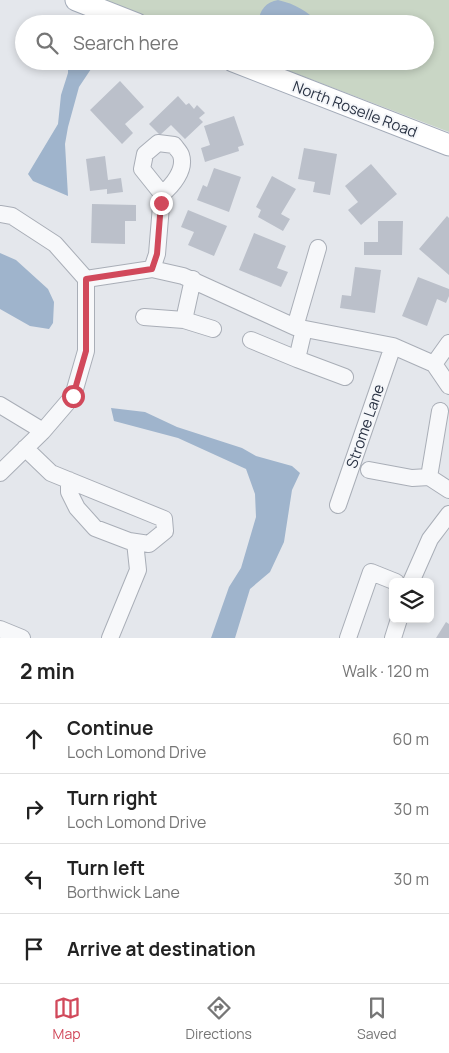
<!DOCTYPE html>
<html lang="en">
<head>
<meta charset="utf-8">
<style>
	body { margin:0; font-family:Manrope,sans-serif; background:#f6f6f6; color:#222 }
	.controls { position:absolute; right:15px; bottom:15px; display:grid; overflow:hidden; border-radius:8px; box-shadow:0 2px 8px #0003 }
	.controls button { width:45px; height:45px; display:grid; place-items:center; padding:0; border:0; border-bottom:1px solid #e0e0e0; background:#fff; color:#222; font:25px sans-serif }
	.stop { position:absolute; width:15px; height:15px; margin:-11px; border:4px solid #d1495b; border-radius:50%; background:#fff }
	.stop.end { background:#d1495b; border-color:#fff; box-shadow:0 1px 5px #0008 }
	.list { margin:0; padding:0; list-style:none }
	h2 { display:flex; justify-content:space-between; align-items:center; height:65px; margin:0; padding:0 20px; font-size:21px }
	h2 small { font-size:16px; font-weight:400; color:#767676 }
	.list li { display:grid; grid-template-columns:32px 1fr auto; gap:15px; align-items:center; box-sizing:border-box; height:70px; padding:0 20px; border-top:1px solid #e0e0e0 }
	.list b { display:block; font-size:19px; white-space:nowrap }
	.list p { margin:0; font-size:16px; white-space:nowrap; color:#767676 }
	.list em { font-size:16px; font-style:normal; color:#767676 }
	.icon { flex:none; width:28px; height:28px; fill:none; stroke:currentColor; stroke-width:2; stroke-linecap:round; stroke-linejoin:round }
	.map { position:relative; flex:none; width:449px; height:638px; overflow:hidden }
	.search { position:absolute; background:#fff; box-shadow:0 2px 8px #0003; left:15px; right:15px; top:15px; height:55px; display:flex; align-items:center; gap:12px; box-sizing:border-box; padding:0 18px; border-radius:28px; color:#767676; font-size:19px }
	.sheet { height:345px; background:#fff }
	nav { display:flex; justify-content:space-around; align-items:center; box-sizing:border-box; height:70px; border-top:1px solid #e0e0e0; background:#fff; font-size:14px; color:#767676 }
	nav a { display:grid; justify-items:center; gap:2px }
	nav .on { color:#d1495b }
	.map>svg:first-child { display:block }
	.green { fill:#c9d6c5 }
	.water { fill:#9fb4cc }
	.building { fill:#bbc0ca }
	.lines { fill:none; stroke-linecap:round; stroke-linejoin:round }
	.minor-casing { stroke:#a9aeb7; stroke-width:18 }
	.major-casing { stroke:#a3abb8; stroke-width:23 }
	.minor { stroke:#f7f8fa; stroke-width:16 }
	.major { stroke:#fff; stroke-width:21 }
	.route { stroke:#d1495b; stroke-width:6 }
	.labels { text-anchor:middle; dominant-baseline:central; stroke-width:4; stroke-linejoin:round; paint-order:stroke }
	.street-label { font-size:15px; fill:#2b3445; stroke:#f4f6f9 }
</style>
</head>
<body>
<div class="map">
<svg width="449" height="638" viewBox="0 0 449 638">
	<rect width="100%" height="100%" fill="#e4e7ec"/>
	<!-- green -->
	<path class="green" d="M104,0H449V132L263,61H425V24H166Z"/>
	<!-- water -->
	<path class="water" d="M278,0C295,4 308,11 319,24H259C258,11 266,2 278,0Z
		M68,61H93L95,63L79,87L68,127L65,144L68,196L33,181L28,174L58,124L61,95L68,73Z
		M0,253L16,260L48,289L54,302L53,323L49,329L30,326L0,309Z
		M111,408L145,412L177,427L242,448L256,456L292,466L300,473L292,490L284,542L270,572L250,589L235,638H211L229,587L241,568L256,517L255,494L246,469L178,438L114,421Z"/>
	<!-- building -->
	<path class="building" d="M120,81L144,107L125,124L133,133L122,144L90,110Z
		M178,96L186,105L189,103L194,109L197,105L205,113L199,118L203,122L185,139L171,125L160,135L149,124Z
		M234,116L244,145L238,147L239,151L205,162L201,148L210,145L204,126Z
		M304,148L337,154L330,195L313,192L315,182L298,179Z
		M105,156L108,180L121,178L123,192L107,194V189L90,191L86,159Z
		M371,164L397,194L361,225L348,210L358,202L345,186Z
		M214,168L241,177L229,212L197,200L203,185L207,187Z
		M272,176L296,189L281,214L290,219L283,231L258,217L261,210L256,207Z
		M92,204L136,205V221H125V244L91,243Z
		M188,210L227,226L214,256L188,245L194,232L181,227Z
		M447,216L449,218V275L419,249Z
		M378,221H403L402,255H364V242H378Z
		M254,233L286,246L277,268L288,272L281,287L239,270Z
		M355,267L381,270L375,313L340,308L342,295L351,296Z
		M418,277L449,289V296L446,303L437,299L427,326L402,316Z
		M446,622L449,624V638H436Z"/>
	<g class="lines">
		<!-- minor casing -->
		<g class="minor-casing">
			<path id="minor" d="M0,214L12,216L55,244L86,279V351L73,396L43,431L0,473
				M152,269L157,254L162,194C172,186 186,170 181,155C180,152 176,148 174,145L158,143L145,154L142,169L162,194
				M86,279L152,269L183,276L295,327L393,346L434,364L449,386
				M193,279L184,320L213,329
				M144,317L184,320
				M295,327L318,248
				M304,329L297,359L345,377
				M251,340L297,359
				M434,364L449,343
				M0,405L43,431
				M440,411L429,477L449,490
				M25,448L51,473L164,519L165,531L149,544L129,541L95,528L77,508L69,492V480
				M369,470L412,478L429,477
				M338,505L393,346
				M411,582L430,539L449,514
				M0,629L22,638
				M110,638L138,570L135,542
				M348,638L371,572L396,582
				M393,638L399,619"/>
		</g>
		<!-- major casing -->
		<g class="major-casing">
			<path id="major" d="M76,0L137,24
				M233,61L449,145"/>
		</g>
		<!-- minor -->
		<use href="#minor" class="minor"/>
		<!-- major -->
		<use href="#major" class="major"/>
	</g>
	<g class="lines">
		<!-- route -->
		<path class="route" d="M73,396L86,351V279L152,269L157,254L161,203"/>
	</g>
	<g class="labels">
		<!-- street labels -->
		<g class="street-label">
			<text transform="translate(355 109) rotate(21)">North Roselle Road</text>
			<text transform="translate(365 426) rotate(-71)">Strome Lane</text>
		</g>
	</g>
</svg>
<div class="controls">
<button><svg class="icon" aria-label="layers" viewBox="0 0 24 24"><path d="M12 4l9 5-9 5-9-5zM3 14l9 5 9-5"/></svg></button>
</div>
<div class="stop" style="left:73px;top:396px"></div>
<div class="stop end" style="left:161px;top:203px"></div>
<div class="search"><svg class="icon" aria-label="search" viewBox="0 0 24 24"><circle cx="10" cy="10" r="6"/><path d="M15 15l6 6"/></svg>Search here</div>
</div>
<section class="sheet">
<h2>2 min<small>Walk · 120 m</small></h2>
<ul class="list">
<li><svg class="icon" aria-label="ahead" viewBox="0 0 24 24"><path d="M12 20V5M6 11l6-6 6 6"/></svg><div><b>Continue</b><p>Loch Lomond Drive</p></div><em>60 m</em></li>
<li><svg class="icon" aria-label="right" viewBox="0 0 24 24"><path d="M7 20v-9h11M14 6l5 5-5 5"/></svg><div><b>Turn right</b><p>Loch Lomond Drive</p></div><em>30 m</em></li>
<li><svg class="icon" aria-label="left" viewBox="0 0 24 24"><path d="M17 20v-9H6M10 6l-5 5 5 5"/></svg><div><b>Turn left</b><p>Borthwick Lane</p></div><em>30 m</em></li>
<li><svg class="icon" aria-label="arrive" viewBox="0 0 24 24"><path d="M6 21V4h12l-3 4 3 4H6"/></svg><div><b>Arrive at destination</b></div></li>
</ul>
</section>
<nav>
<a class="on"><svg class="icon" aria-label="map" viewBox="0 0 24 24"><path d="M3 6l6-2 6 2 6-2v14l-6 2-6-2-6 2zM9 4v14M15 6v14"/></svg>Map</a>
<a><svg class="icon" aria-label="directions" viewBox="0 0 24 24"><path d="M12 3l9 9-9 9-9-9zM9 14v-3h6M13 9l2 2-2 2"/></svg>Directions</a>
<a><svg class="icon" aria-label="saved" viewBox="0 0 24 24"><path d="M7 4h10v16l-5-4-5 4z"/></svg>Saved</a>
</nav>
</body>
</html>
